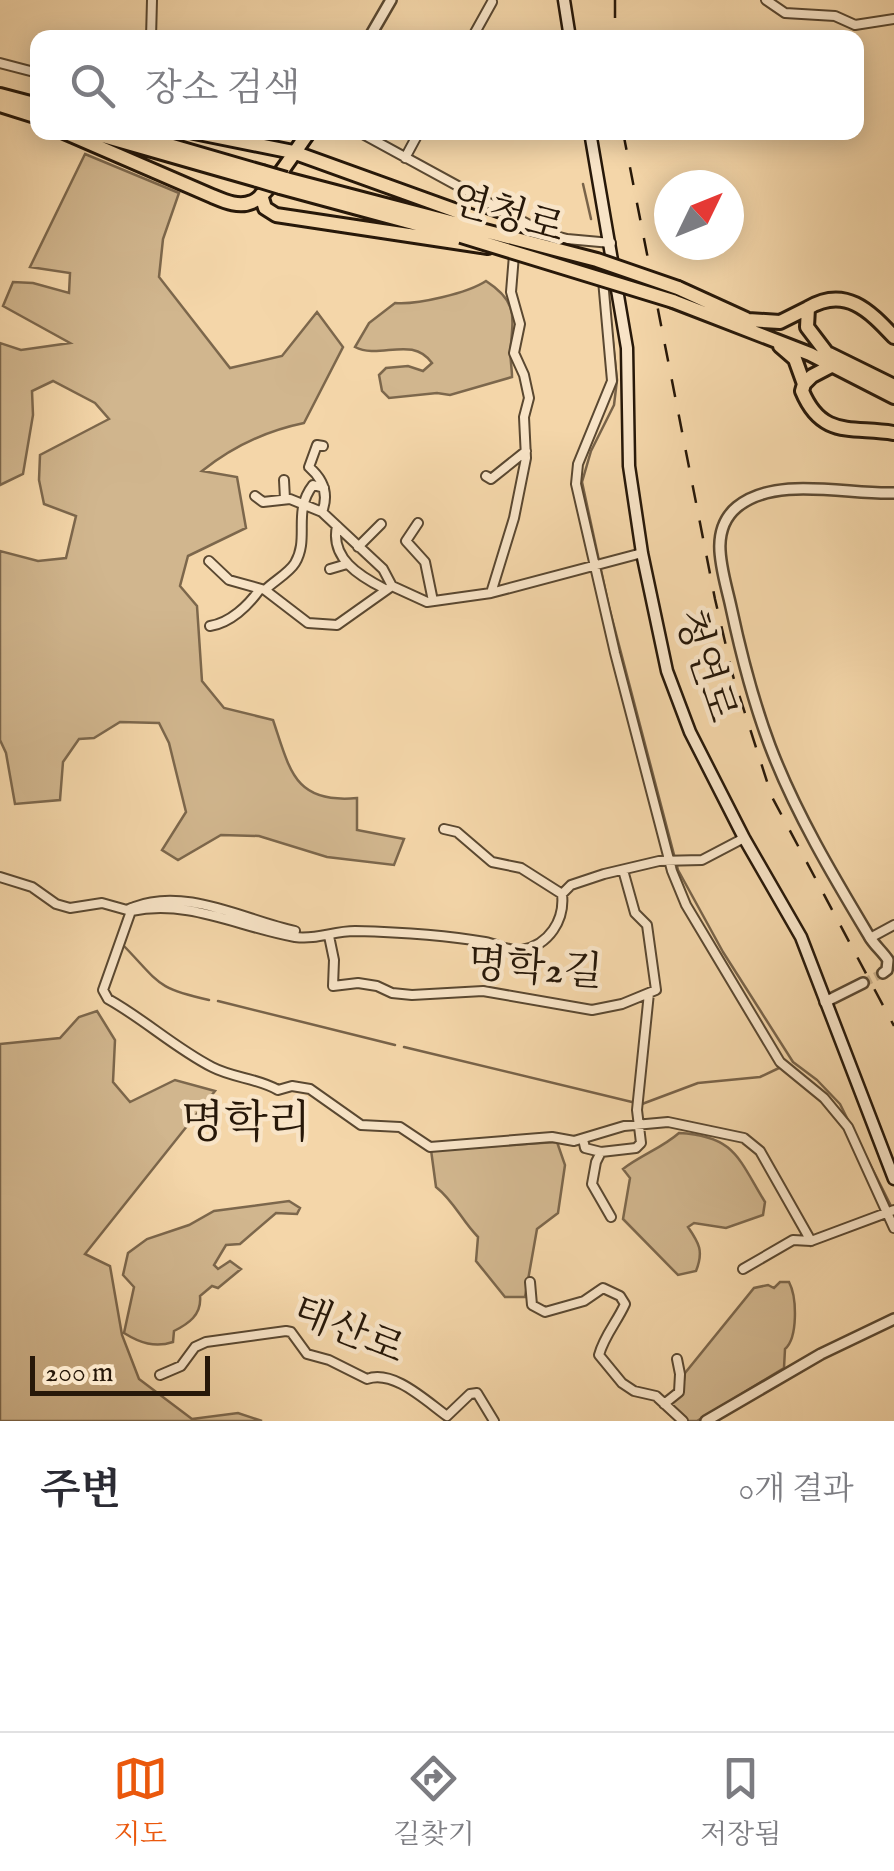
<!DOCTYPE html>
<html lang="ko">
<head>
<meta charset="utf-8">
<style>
	body { margin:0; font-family:"IM FELL English","Noto Serif KR",serif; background:#f2f2f3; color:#2b2b33 }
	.compass { position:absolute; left:654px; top:170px; width:90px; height:90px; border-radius:50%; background:#fff; box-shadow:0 5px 25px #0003; rotate:47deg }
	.scale { position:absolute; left:30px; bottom:25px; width:180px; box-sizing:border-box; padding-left:10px; border:5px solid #271809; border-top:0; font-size:28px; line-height:35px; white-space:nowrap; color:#271809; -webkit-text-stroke:8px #f8e4c7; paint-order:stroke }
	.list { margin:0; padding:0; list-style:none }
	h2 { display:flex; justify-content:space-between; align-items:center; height:130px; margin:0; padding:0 40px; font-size:42px }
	h2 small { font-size:32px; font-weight:400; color:#7c7c81 }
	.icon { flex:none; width:55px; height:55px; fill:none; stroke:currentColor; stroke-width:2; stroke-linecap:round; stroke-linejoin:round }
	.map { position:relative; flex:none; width:894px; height:1421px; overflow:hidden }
	.search { position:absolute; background:#fff; box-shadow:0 5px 25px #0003; left:30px; right:30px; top:30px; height:110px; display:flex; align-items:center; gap:25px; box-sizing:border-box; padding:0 35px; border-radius:20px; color:#7c7c81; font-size:38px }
	.sheet { height:310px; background:#fff }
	nav { display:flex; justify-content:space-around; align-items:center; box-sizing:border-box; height:140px; border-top:2px solid #e1e1e2; background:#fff; font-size:28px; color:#7c7c81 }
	nav a { display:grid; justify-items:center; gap:5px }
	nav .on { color:#ea580c }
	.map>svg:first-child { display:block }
	.green { fill:#d1b68e; stroke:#7c674c; stroke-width:2.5 }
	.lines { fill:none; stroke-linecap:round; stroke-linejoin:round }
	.stream { stroke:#786349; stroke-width:2.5 }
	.tertiary-tunnel { stroke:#cbb089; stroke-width:9; stroke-dasharray:9 4.5; stroke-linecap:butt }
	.minor-casing { stroke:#5a4831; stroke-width:12 }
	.tertiary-casing { stroke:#5a4831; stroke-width:14 }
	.secondary-casing { stroke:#271809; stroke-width:15 }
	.trunk-casing { stroke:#271809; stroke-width:18 }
	.minor { stroke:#f8e4c7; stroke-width:8 }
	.tertiary { stroke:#f8e4c7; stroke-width:9 }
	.secondary { stroke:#f8e4c7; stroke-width:10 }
	.trunk { stroke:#f4d6a9; stroke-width:12 }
	.rail { stroke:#271809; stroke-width:2.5; stroke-dasharray:18 18; stroke-linecap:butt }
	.trunk-bridge-casing { stroke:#271809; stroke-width:18; stroke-linecap:butt }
	.trunk-bridge { stroke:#f4d6a9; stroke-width:12 }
	.labels { text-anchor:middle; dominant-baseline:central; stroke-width:9; stroke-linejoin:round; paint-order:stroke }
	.street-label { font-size:40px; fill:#271809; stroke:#f8e4c7 }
	.quarter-label { font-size:45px; fill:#271809; stroke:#f8e4c7 }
</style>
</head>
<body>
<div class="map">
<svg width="894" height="1421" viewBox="0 0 894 1421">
	<rect width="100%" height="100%" fill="#f4d6a9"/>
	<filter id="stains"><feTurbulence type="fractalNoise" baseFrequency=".002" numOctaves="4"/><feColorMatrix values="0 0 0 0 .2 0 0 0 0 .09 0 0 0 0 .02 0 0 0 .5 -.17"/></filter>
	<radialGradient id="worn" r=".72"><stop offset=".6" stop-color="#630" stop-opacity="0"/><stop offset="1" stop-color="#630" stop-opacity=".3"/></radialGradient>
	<!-- green -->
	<path class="green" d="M85,154L179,193L163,239L159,277L230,368L282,356L317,312L343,347L304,423C265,431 232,447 202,471L237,477L246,528L188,556L180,586L197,606L202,681L224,708L273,720C290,770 294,804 357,798V830L404,839L394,865L327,857L259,836L221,835L178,860L162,850L186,812L169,743L159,723L120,722L94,738L79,739L63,762L60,800L15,804L6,753L0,740V551L38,561L66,558L76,516L44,504L39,480L40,455L109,419L95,403L53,381L32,391L33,415L23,474L0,485V343L21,350L70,343L3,306L13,282L33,283L69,293L70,273L30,267Z
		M486,281C515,300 514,312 511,344C509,355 512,366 512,377L450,395L437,393L389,398L382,391L379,375L386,368L408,366L423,371L432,363C412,335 380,360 355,347L369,323L395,303C417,305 468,293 486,281Z
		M97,1011L115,1040L113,1082L130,1102L175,1080L215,1091L85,1254L110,1266L122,1335L139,1379L192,1419L238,1413L262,1421H0V1044L60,1038L79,1017Z
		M679,1133C735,1136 738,1158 765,1202L763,1215L726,1228L694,1223L688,1227C699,1243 704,1251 696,1271L678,1275L623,1219L630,1178L623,1169C641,1155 662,1148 679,1133Z
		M557,1142L565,1165L558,1213L537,1229L525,1297H505L476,1261L478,1237C462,1221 454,1201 436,1187L431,1150Z
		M289,1201L300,1208L297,1214L276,1213L240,1244L226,1245L214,1265L218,1269L230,1261L241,1269L218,1288L212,1286L200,1296C202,1315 188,1324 174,1331L173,1342C155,1348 140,1343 124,1333L134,1287L123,1275L128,1253L147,1239L189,1225L214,1211Z
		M780,1282H789C797,1297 798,1338 785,1349L784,1368L697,1421H687L667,1405L682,1392L685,1373L754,1288L768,1285L774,1288Z"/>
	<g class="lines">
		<!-- stream -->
		<path class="stream" d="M583,184L591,219
			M609,306L617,380L614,405L591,451L582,482L609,607L678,870L723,952L793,1062L817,1080L840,1104L892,1208
			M123,945C160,983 155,988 209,1000
			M218,1001L395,1045
			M404,1047L632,1102
			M642,1104L698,1083L760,1077L779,1068"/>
		<!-- tertiary-tunnel -->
		<path class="tertiary-tunnel" d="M863,983L883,973"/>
		<!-- minor casing -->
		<g class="minor-casing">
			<path id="minor" d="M766,0L785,13L835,16L855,25L894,19
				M151,38L152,0
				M472,38L492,2
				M0,63L38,73
				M359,132L544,233L567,239L611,243
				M405,158L419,132
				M603,280L612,381L578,464L576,484L615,653L672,871L686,905L780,1062L824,1098L848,1127L894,1228
				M486,476L491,479L526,451
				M284,480L285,499
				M255,496L263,502L290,499L322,512L383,569L392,586L427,602L491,593L642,553
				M322,512C329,494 323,479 309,467L317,445L323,446
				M418,523L406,541L425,562L433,601
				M337,526C330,558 359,576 385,589
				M358,547L381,524
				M209,561L229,580L265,590L308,623L337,625L392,586
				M330,569L347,564
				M265,590C274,581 289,573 295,563C310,538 292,512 313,485L324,488
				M491,593L514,518L526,458L524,417L529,398L524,375L514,353L520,324L511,292L514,255L525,223
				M210,626C230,623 248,606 260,589
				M444,829L457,832L492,862L521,868L562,894L571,885L604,874L659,861L702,860L744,838
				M0,877L32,887L56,904L70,908L102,903L127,910L131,908V911C190,899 238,927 295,937C317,940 333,931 355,931C395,932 446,935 485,942C497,944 509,952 522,950C549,945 565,920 562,894
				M134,907C186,887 244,920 295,931
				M131,911L103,990L108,999C144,1019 175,1048 212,1067C233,1078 257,1078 278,1090L292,1086L310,1089L361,1125L400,1127L430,1147L552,1137L574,1141L624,1126L668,1122L744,1138L760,1151L811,1241L894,1210
				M329,936L334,960L333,986L358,983L377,986L392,993L412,995L483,991L592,1010L622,1004L656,990L647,925L635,913L623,870
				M870,938L894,925
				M583,1139L585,1148L601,1152L636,1148L641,1143L637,1110L649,993
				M601,1152L596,1162L592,1184L611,1217
				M743,1269L793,1240L811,1241
				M530,1282L532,1305L545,1312L584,1301L603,1288L620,1296L625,1304C617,1322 604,1336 599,1355L622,1383L634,1391L656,1396L683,1421
				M160,1375L181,1366L195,1347L206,1342L286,1331L291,1332L307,1354L329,1360L367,1379C393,1369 426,1401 447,1416L470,1394L477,1393L494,1421
				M664,1404L679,1392L680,1374L677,1359"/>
		</g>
		<!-- tertiary casing -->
		<g class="tertiary-casing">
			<path id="tertiary" d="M369,38L391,0
				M883,973L887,970L888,960C882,951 874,945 869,936C833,876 795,812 770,746C753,701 741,654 731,607C724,574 707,532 737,507C776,475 848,495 894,493
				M825,1002L863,983
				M706,1421L821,1354L894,1319"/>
		</g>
		<!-- secondary casing -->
		<g class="secondary-casing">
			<path id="secondary" d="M564,0L570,38
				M590,132L627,348L629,466L642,553L667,671L690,732L744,838L801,937L894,1179"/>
		</g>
		<!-- trunk casing -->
		<g class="trunk-casing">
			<path id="trunk" d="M0,95L38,105
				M0,105L38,117
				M64,132L212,196C224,201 239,208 252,202C269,195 296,149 309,132
				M89,132L257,180
				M124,132L262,172
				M194,132L293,152L498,226L506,236
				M286,179L462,225
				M280,187L461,236
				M261,195L265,208L276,215L488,247
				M678,288L746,319
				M673,301L810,354L894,397
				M808,308C845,286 869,310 894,337
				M748,320L780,322L808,308L807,327L826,352
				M780,346L795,359L804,384L812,376L833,365
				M829,354L894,386
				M804,384L802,391C822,439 852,426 894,433"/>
		</g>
		<!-- minor -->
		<use href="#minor" class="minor"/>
		<!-- tertiary -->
		<use href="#tertiary" class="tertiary"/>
		<!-- secondary -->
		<use href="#secondary" class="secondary"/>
		<!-- trunk -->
		<use href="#trunk" class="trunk"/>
		<!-- rail -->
		<path class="rail" d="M615,0V38
			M623,132L715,599L733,676L772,797L894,1026"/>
		<!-- trunk-bridge casing -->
		<g class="trunk-bridge-casing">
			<path id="trunk-bridge" d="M262,172L286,179
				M257,180L280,187
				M462,225L597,260L678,288
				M461,236L673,301"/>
		</g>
		<!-- trunk-bridge -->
		<use href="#trunk-bridge" class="trunk-bridge"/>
	</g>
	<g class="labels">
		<!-- street labels -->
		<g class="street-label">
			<text transform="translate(507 216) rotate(16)">연청로</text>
			<text transform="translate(704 666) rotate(72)">청연로</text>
			<text transform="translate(535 970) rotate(4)">명학2길</text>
			<text transform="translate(348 1332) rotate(22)">태산로</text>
		</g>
		<!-- quarter labels -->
		<g class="quarter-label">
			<text x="246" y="1124">명학리</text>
		</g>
	</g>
	<rect width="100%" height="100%" filter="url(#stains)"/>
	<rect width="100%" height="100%" fill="url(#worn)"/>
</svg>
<svg class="compass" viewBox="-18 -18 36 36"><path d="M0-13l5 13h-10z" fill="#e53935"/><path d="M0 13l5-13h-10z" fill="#7c7c81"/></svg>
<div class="scale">200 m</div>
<div class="search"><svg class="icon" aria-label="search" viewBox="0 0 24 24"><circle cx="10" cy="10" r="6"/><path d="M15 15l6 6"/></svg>장소 검색</div>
</div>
<section class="sheet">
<h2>주변<small>0개 결과</small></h2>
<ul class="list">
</ul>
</section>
<nav>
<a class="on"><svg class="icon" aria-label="map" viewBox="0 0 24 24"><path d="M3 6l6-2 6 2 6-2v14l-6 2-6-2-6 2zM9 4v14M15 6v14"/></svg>지도</a>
<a><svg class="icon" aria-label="directions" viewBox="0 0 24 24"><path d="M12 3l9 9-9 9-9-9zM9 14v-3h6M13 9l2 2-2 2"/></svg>길찾기</a>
<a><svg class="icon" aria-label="saved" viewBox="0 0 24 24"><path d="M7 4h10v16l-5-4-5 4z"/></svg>저장됨</a>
</nav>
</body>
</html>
